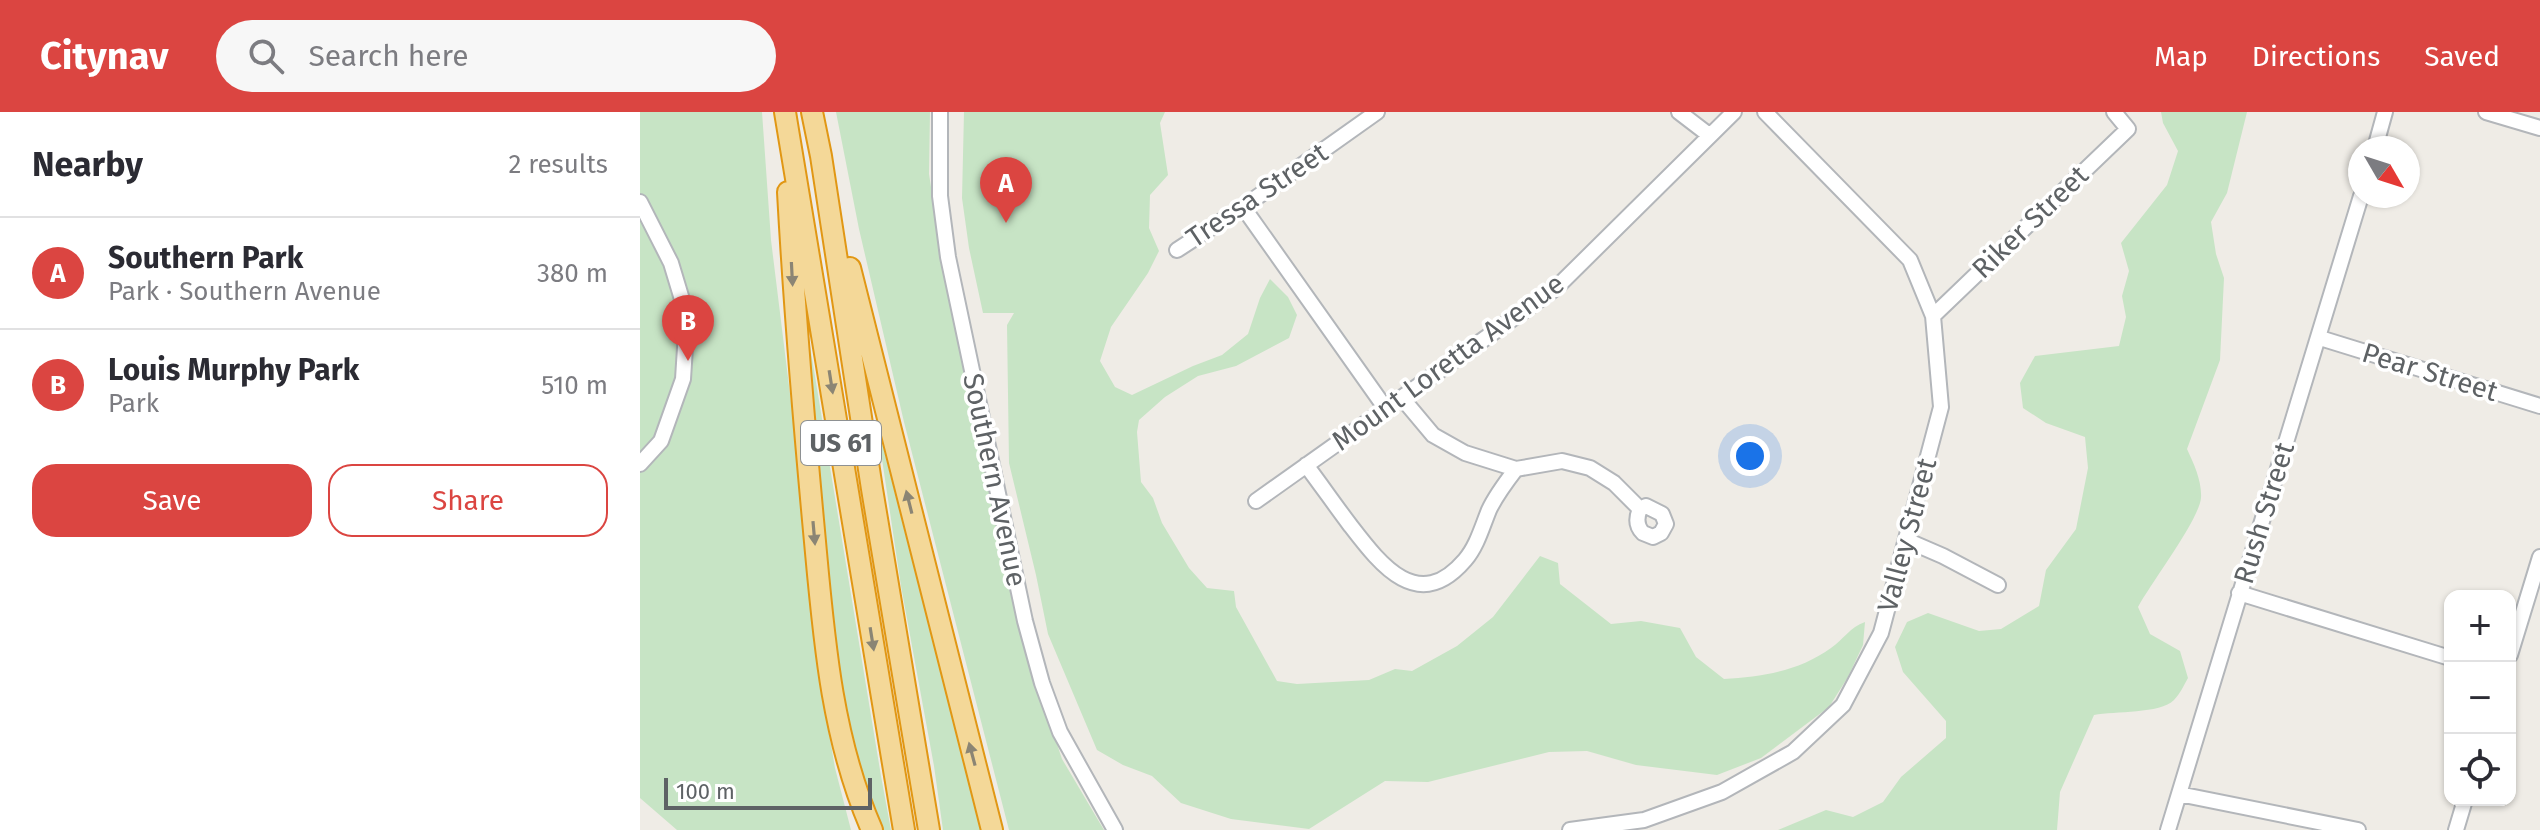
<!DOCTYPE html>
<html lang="en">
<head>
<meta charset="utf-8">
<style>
	body { margin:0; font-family:"Fira Sans",sans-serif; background:#f7f7f7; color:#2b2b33 }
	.controls { position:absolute; right:24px; bottom:24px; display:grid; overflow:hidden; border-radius:16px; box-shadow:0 2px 6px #0004 }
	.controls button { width:72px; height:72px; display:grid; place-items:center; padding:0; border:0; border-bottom:2px solid #e1e1e2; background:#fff; color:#2b2b33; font:40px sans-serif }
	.compass { position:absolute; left:1708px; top:24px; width:72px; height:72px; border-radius:50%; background:#fff; box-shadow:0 2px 6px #0004; rotate:129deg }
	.scale { position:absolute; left:24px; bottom:20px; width:208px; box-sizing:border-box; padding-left:8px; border:4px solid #5e6265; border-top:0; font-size:22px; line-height:28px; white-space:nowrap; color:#5e6265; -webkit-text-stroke:6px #fff; paint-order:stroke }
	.you { position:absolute; left:1110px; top:344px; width:28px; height:28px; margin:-20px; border:6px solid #fff; border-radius:50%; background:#1a73e8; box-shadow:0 0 0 12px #1a73e833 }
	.badge { display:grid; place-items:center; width:52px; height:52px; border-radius:50%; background:#db4541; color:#fff; font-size:26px; font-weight:700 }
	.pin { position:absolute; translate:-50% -66px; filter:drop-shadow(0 2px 4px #0008) }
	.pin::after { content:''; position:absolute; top:42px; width:28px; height:24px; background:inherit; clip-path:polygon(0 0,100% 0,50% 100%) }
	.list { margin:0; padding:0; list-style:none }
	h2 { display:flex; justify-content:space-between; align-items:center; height:104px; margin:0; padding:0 32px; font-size:34px }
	h2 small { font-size:26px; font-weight:400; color:#7c7c81 }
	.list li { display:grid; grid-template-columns:52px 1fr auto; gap:24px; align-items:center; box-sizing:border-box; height:112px; padding:0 32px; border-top:2px solid #e1e1e2 }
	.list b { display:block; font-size:30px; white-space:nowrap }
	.list p { margin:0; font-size:26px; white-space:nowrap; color:#7c7c81 }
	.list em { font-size:26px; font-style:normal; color:#7c7c81 }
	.actions { display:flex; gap:16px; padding:24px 32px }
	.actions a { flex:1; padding:18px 0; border:2px solid #db4541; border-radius:24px; text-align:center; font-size:28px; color:#db4541 }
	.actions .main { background:#db4541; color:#fff }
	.icon { flex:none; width:44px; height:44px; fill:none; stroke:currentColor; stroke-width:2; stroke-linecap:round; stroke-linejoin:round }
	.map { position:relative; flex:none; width:1900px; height:718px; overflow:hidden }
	header { display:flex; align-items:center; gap:48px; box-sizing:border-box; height:112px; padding:0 40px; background:#db4541; color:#fff }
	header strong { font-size:38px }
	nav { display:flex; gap:44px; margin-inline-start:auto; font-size:28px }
	.search { width:560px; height:72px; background:#f7f7f7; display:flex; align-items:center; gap:20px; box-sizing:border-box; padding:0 28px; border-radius:44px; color:#7c7c81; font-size:30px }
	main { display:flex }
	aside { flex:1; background:#fff }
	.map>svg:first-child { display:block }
	.green { fill:#c7e4c5 }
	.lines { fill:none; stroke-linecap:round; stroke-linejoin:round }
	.minor-casing { stroke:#b3b6ba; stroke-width:18 }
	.highway-casing { stroke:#e19714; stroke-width:24 }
	.minor { stroke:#fff; stroke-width:14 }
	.highway { stroke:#f4d898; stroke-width:20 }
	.oneway { fill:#8b8574 }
	.labels { text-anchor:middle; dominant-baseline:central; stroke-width:7; stroke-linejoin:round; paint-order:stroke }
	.shield { fill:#fff; stroke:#8e9193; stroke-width:2 }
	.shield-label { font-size:26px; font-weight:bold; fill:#5e6265 }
	.street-label { font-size:28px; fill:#5e6265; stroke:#fff }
</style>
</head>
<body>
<header>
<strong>Citynav</strong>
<div class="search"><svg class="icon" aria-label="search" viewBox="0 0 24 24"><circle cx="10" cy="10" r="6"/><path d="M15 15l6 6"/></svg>Search here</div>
<nav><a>Map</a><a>Directions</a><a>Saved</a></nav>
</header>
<main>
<aside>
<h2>Nearby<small>2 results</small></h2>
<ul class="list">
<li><span class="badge">A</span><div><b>Southern Park</b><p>Park · Southern Avenue</p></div><em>380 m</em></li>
<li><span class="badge">B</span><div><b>Louis Murphy Park</b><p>Park</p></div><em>510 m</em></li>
</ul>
<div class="actions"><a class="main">Save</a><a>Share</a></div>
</aside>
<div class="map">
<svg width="1900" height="718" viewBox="0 0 1900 718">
	<rect width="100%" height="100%" fill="#efece6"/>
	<!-- green -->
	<path class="green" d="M0,0H122L131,128L162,379L169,477L182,580L195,656L211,718H37L0,686Z
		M196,0H290L289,62L307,179L382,528L422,647L464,718H369L264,310L219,117Z
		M324,0H525L520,11L528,63L510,83L509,116L519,139L508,161L471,215L460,249L475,275L492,283L553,254L582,243L608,222L620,186L630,167L648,185L657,203L649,226L596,254L558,264L525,285L499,308L497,320L501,370L513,386L522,411L549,456L567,476L594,479L596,495L637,569L657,572L729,568L755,557L772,559L817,534L853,505L900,444L918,451L920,472L971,512L1001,509L1040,516L1056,545L1084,567C1122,565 1159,559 1191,536C1203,528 1210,515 1225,510L1223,533L1208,565L1189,595L1121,646L1077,663L996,653L947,639L909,640L788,670L745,669L669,717L591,707L541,691L512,664L483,653L457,638L408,522L396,463L369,351L367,213L374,201H343L329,136L322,86Z
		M1521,0H1607L1587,81L1571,110L1576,142L1584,166L1580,248L1547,337C1554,352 1562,369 1561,386C1559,408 1511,471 1498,495L1510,522L1540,539L1548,566C1544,573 1540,582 1534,588C1520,602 1475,599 1454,603L1420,680L1417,718H1138L1186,698L1213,705L1243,690L1261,665L1306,626V609L1263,560L1255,535L1267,510L1288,501L1339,519L1361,517L1399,494L1406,458L1436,417L1448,356L1445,325L1406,311L1383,296L1380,271L1395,244L1479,234L1486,205L1482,184L1489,159L1481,131L1527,73L1538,39L1523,11Z
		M170,234L241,664L251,718H242L239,713L222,662L202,589L192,521L167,235Z
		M236,307L341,718H303L294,654L261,474Z"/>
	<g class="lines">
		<!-- minor casing -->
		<g class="minor-casing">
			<path id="minor" d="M300,0V84L308,145L385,509L402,571L420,620L475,718
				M1039,0L1069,23
				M1846,0L1900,16
				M1735,36L1745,0
				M0,90L31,151L47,204L43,267L21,329L0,352
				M603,95L746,297
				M537,138L603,95L737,0
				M1293,204L1488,17L1474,0
				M1680,226L1900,294
				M762,286L793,323L825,341L876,357L922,349L950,356L974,371L1000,397C996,406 996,414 1003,421L1013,425L1021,421L1026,412L1022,402L1006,394L1000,397
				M666,353C681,373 695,393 710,413C740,452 778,503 825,448C837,434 842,415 849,398C856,383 866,370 876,357
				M616,389L916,176L1094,0
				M1266,428L1303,444L1358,473
				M1599,481L1810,546
				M1870,543L1900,445
				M1539,682L1718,718
				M930,718L1004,708L1082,680L1153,640L1203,593L1241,521L1301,295L1293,204L1270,148L1125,0
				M1528,718L1721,84
				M1816,718L1825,688"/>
		</g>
		<!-- highway casing -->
		<g class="highway-casing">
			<path id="highway" d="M145,0L264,718
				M172,0L181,44L232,377L289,718
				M148,80C154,190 163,299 173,408C183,514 189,620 232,718
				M210,156L352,718"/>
		</g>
		<!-- minor -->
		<use href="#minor" class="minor"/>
		<!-- highway -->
		<use href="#highway" class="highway"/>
	</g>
	<!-- one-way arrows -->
	<defs><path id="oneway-solid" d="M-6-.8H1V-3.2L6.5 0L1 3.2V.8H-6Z" transform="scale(2)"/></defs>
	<g class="oneway">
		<use href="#oneway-solid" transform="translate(152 162) rotate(87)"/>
		<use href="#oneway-solid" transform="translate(191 270) rotate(81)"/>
		<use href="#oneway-solid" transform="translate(269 390) rotate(-104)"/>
		<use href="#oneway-solid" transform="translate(174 421) rotate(85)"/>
		<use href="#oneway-solid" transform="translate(232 527) rotate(81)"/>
		<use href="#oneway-solid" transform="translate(332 642) rotate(-105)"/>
	</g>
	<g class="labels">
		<!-- shield labels -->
		<rect class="shield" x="161" y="309" width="80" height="44" rx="6"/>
		<g class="shield-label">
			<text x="201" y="331">US 61</text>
		</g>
		<!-- street labels -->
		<g class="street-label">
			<text transform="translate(617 83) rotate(-34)">Tressa Street</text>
			<text transform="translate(1390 110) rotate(-44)">Riker Street</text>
			<text transform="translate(808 250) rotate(-36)">Mount Loretta Avenue</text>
			<text transform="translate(1790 260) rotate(17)">Pear Street</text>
			<text transform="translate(355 368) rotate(78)">Southern Avenue</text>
			<text transform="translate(1624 401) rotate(-73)">Rush Street</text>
			<text transform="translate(1267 423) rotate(-75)">Valley Street</text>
		</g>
	</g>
</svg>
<div class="controls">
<button>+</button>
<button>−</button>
<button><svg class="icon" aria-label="locate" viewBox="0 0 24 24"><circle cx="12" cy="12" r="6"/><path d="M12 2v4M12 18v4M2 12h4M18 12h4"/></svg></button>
</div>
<svg class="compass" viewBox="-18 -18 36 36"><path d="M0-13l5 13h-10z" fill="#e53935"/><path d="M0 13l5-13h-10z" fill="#7c7c81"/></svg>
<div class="scale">100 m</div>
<div class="you"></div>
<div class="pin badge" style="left:366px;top:111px">A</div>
<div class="pin badge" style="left:48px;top:249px">B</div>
</div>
</main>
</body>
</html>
